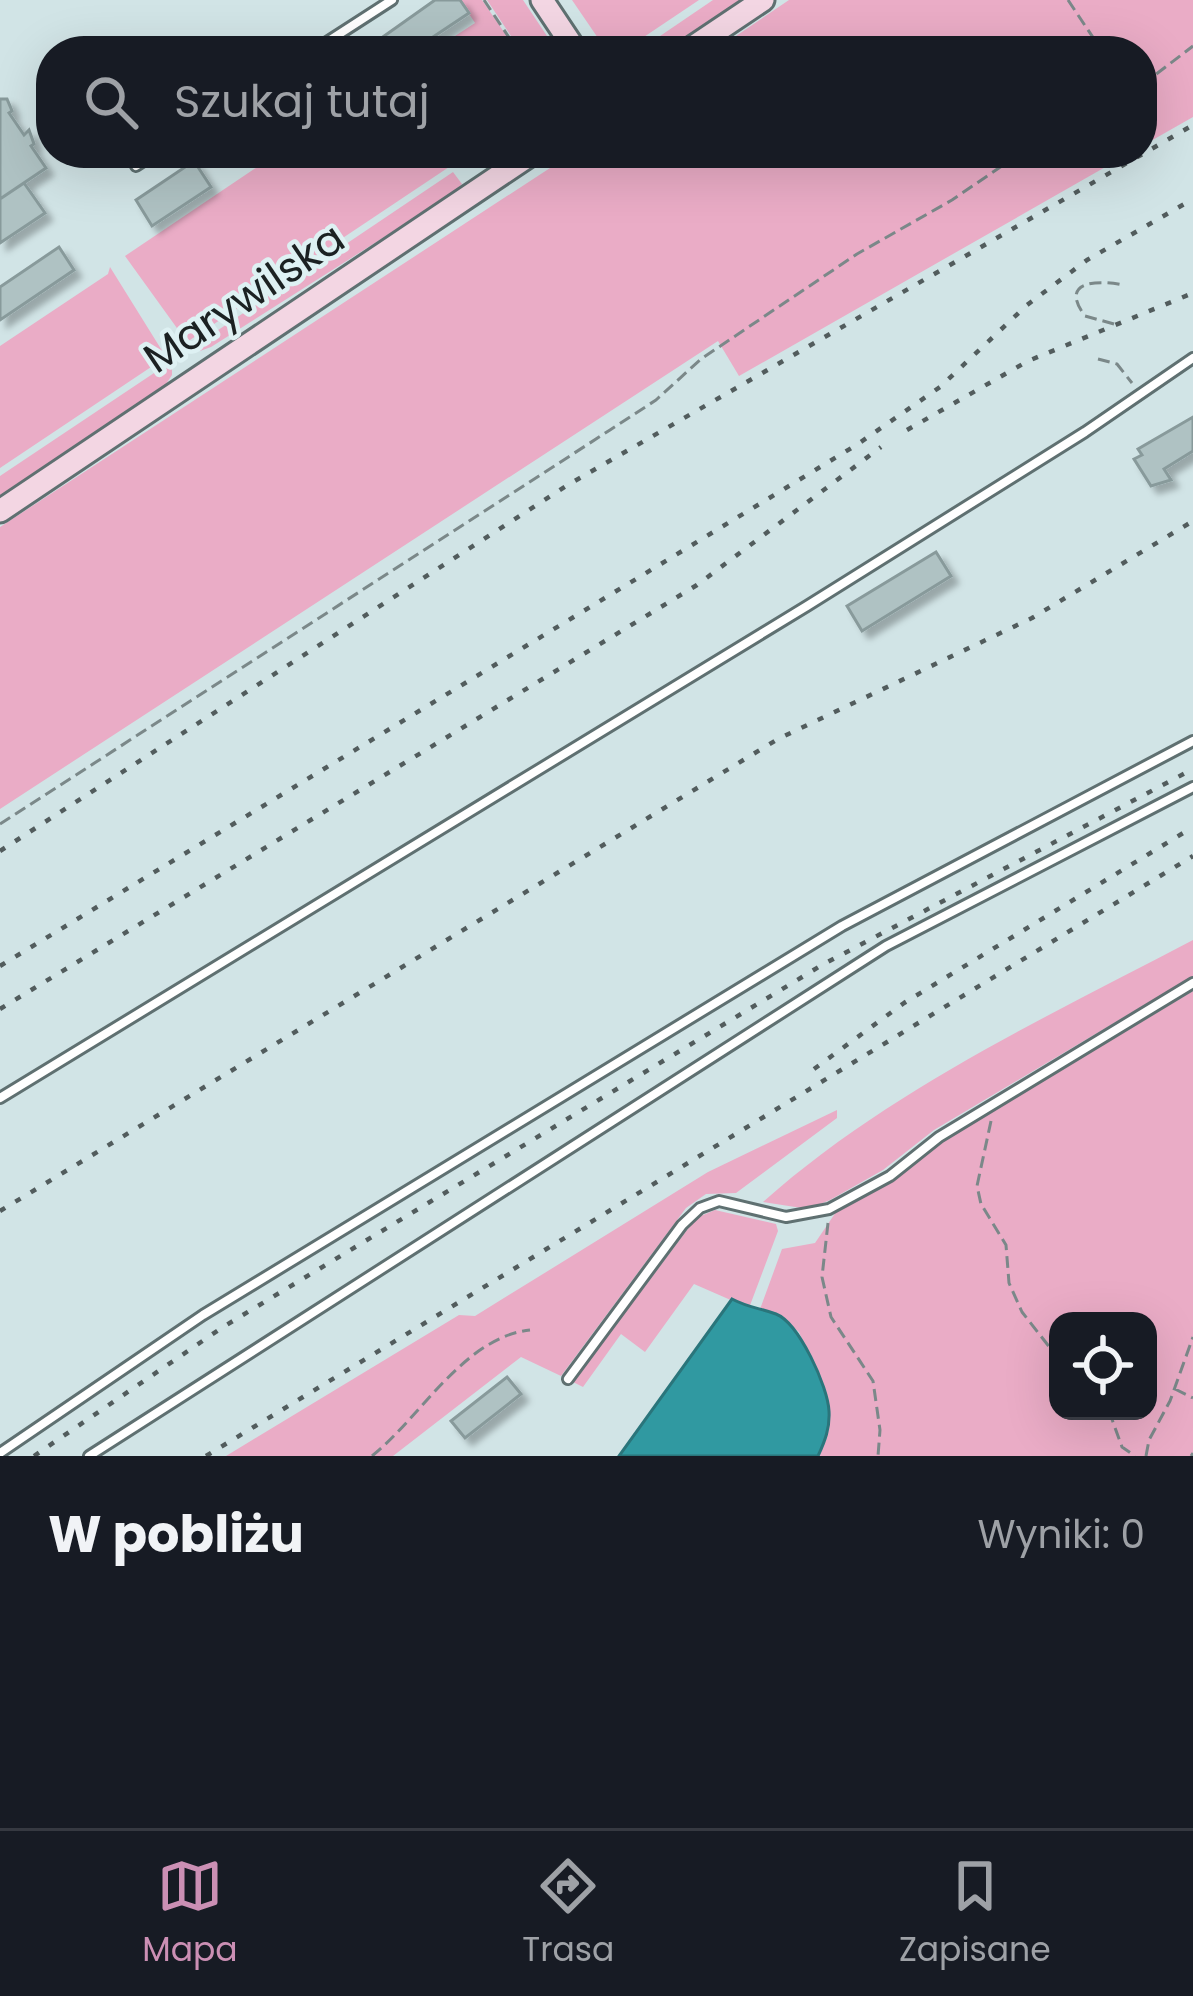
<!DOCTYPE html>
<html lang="pl">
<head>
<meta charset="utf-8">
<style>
	body { margin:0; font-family:Poppins,sans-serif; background:#20242c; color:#f1f3f6 }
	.controls { position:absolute; right:36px; bottom:36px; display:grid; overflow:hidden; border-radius:24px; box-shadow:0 12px 48px #0002 }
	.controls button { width:108px; height:108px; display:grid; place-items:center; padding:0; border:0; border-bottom:3px solid #363941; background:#171b24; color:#f1f3f6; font:60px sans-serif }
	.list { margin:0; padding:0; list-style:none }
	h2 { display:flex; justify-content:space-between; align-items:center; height:156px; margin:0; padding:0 48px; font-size:51px }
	h2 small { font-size:39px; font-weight:400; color:#9ea1a6 }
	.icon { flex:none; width:66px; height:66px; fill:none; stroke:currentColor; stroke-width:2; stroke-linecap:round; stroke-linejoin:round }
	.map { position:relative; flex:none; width:1193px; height:1456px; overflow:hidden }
	.search { position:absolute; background:#171b24; box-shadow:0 12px 48px #0002; left:36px; right:36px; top:36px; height:132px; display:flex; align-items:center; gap:30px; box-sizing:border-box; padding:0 42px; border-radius:48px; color:#9ea1a6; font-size:45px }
	.sheet { height:372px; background:#171b24 }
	nav { display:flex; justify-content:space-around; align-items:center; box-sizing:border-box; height:168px; border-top:3px solid #363941; background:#171b24; font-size:33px; color:#9ea1a6 }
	nav a { display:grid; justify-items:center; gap:6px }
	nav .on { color:#cb8fb4 }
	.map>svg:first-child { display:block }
	.green { fill:#eaacc6; fill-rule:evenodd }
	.water { fill:#3099a1; stroke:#2a757b; stroke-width:3 }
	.building { fill:#afc2c3; stroke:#889a9b; stroke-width:3; filter:url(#shadow) }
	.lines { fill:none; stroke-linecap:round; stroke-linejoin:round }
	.lane-casing { stroke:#5f7071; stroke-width:14 }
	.secondary-casing { stroke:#5f7071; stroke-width:27 }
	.path { stroke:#7b8889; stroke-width:3; stroke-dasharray:12 6; stroke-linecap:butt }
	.lane { stroke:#fff; stroke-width:8 }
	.secondary { stroke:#f3d6e3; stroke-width:21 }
	.rail { stroke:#525c5d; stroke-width:4.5; stroke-dasharray:6 12; stroke-linecap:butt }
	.labels { text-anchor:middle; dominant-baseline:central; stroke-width:9; stroke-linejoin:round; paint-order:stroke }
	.street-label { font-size:42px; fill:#1b2122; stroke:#def1f3 }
</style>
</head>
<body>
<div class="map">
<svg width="1193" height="1456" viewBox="0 0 1193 1456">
	<defs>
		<filter id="shadow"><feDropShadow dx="7" dy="7" stdDeviation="3" flood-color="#0004"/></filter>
	</defs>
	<rect width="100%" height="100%" fill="#d1e4e6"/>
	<!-- green -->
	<path class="green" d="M460,0H482L517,51H432L475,23Z
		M487,0H523L557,51H521Z
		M572,0H699L623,51L600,41Z
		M713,0H740L664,51H638Z
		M789,0H1193V117L1142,146V51H721L736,36Z
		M278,153H470L187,342L125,256Z
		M573,153H1130L739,376L718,341L0,809V527Z
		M453,172L462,184L452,194L211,347L200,351L190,349Z
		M110,267L166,357L0,468V346L108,274Z
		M172,361V375L164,387L0,496V476Z
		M1193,940V976L934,1130L883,1170L830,1200L808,1209L763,1202C889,1090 1045,1018 1193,940Z
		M1193,991V1456H818L827,1438L829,1407L799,1332L777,1314L759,1312L782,1249L815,1243L836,1212L885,1185L941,1142ZM1058,1321H1148V1411H1058Z
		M837,1110V1118L736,1193L706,1194L686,1208L561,1376L521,1357L393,1456H226L459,1315L475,1316L708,1172Z
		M715,1210L776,1224L778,1231L749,1308L694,1284L645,1352L621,1334L583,1387L573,1382L696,1218Z"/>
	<!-- water -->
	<path class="water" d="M732,1299C749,1308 760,1308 776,1314C799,1323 828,1387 829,1411C830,1428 825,1441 818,1456H619Z"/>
	<!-- building -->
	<path class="building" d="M435,0H460L469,13L412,51H363Z
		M0,99H7L12,111L9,113L24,135L29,130L34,144L31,146L46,168L0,199Z
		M194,161L211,187L152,226L136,200Z
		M24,183L45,213L0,243V199Z
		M59,247L74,270L0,320V287Z
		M1193,417V451L1164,469L1171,480L1151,486L1134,459L1142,455L1138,449Z
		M936,552L951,576L862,631L847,606Z
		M507,1377L521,1394L465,1438L451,1421Z"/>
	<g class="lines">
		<!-- lane casing -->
		<g class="lane-casing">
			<path id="lane" d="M313,51L392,0
				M136,166L156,153
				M0,1098L807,606L1085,432L1193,358
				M568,1379L682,1225L700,1208L719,1201L786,1217L829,1209L890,1176L939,1137L1193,983
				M0,1453L203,1315L842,926L1193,741
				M89,1456L886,946L1193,787"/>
		</g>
		<!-- secondary casing -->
		<g class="secondary-casing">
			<path id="secondary" d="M542,0L576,51
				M687,51L763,0
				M0,511L533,153"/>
		</g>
		<!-- path -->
		<path class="path" d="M484,0L518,51
			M1068,0L1102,51
			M1142,85L1193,46
			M1114,324L1085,316C1058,280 1099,280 1123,285
			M1098,359L1117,364L1132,383
			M0,824L610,430L656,400L701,359L857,254L952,200L1021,153
			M991,1121L977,1186L981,1204L1006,1245L1009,1283L1022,1312L1058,1358
			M828,1223L822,1277L831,1317L873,1381L880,1430L878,1456
			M1175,1389L1193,1398
			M1109,1411L1122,1447L1135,1456
			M372,1456C420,1418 464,1337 530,1330
			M1146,1456L1149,1440L1170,1401L1193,1337
			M1191,1456L1193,1453"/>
		<!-- lane -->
		<use href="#lane" class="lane"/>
		<!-- secondary -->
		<use href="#secondary" class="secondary"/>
		<!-- rail -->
		<path class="rail" d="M907,430L1028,361L1193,293
			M0,851L566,486L1193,125
			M0,966L858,444L940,387L1027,305L1087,260L1193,199
			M0,1009L697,585L881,447
			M814,1069L904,1003L1193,827
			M0,1211L778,739L1032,618L1193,521
			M34,1456L223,1327L822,965L1193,769
			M206,1456L1193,856"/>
	</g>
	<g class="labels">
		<!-- street labels -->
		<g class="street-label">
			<text transform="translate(244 298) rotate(-34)">Marywilska</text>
		</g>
	</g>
</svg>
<div class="controls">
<button><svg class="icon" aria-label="locate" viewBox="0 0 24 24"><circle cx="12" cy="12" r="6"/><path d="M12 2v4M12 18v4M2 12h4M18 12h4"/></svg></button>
</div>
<div class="search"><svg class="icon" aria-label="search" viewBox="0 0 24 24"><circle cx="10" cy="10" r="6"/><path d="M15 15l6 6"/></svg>Szukaj tutaj</div>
</div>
<section class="sheet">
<h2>W pobliżu<small>Wyniki: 0</small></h2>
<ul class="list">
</ul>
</section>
<nav>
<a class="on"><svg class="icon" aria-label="map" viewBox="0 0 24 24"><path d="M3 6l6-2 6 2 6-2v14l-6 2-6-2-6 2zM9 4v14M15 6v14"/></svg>Mapa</a>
<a><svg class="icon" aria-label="directions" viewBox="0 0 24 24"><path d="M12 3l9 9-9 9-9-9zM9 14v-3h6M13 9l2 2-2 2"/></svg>Trasa</a>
<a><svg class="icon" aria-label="saved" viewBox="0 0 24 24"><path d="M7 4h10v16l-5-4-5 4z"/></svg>Zapisane</a>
</nav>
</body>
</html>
